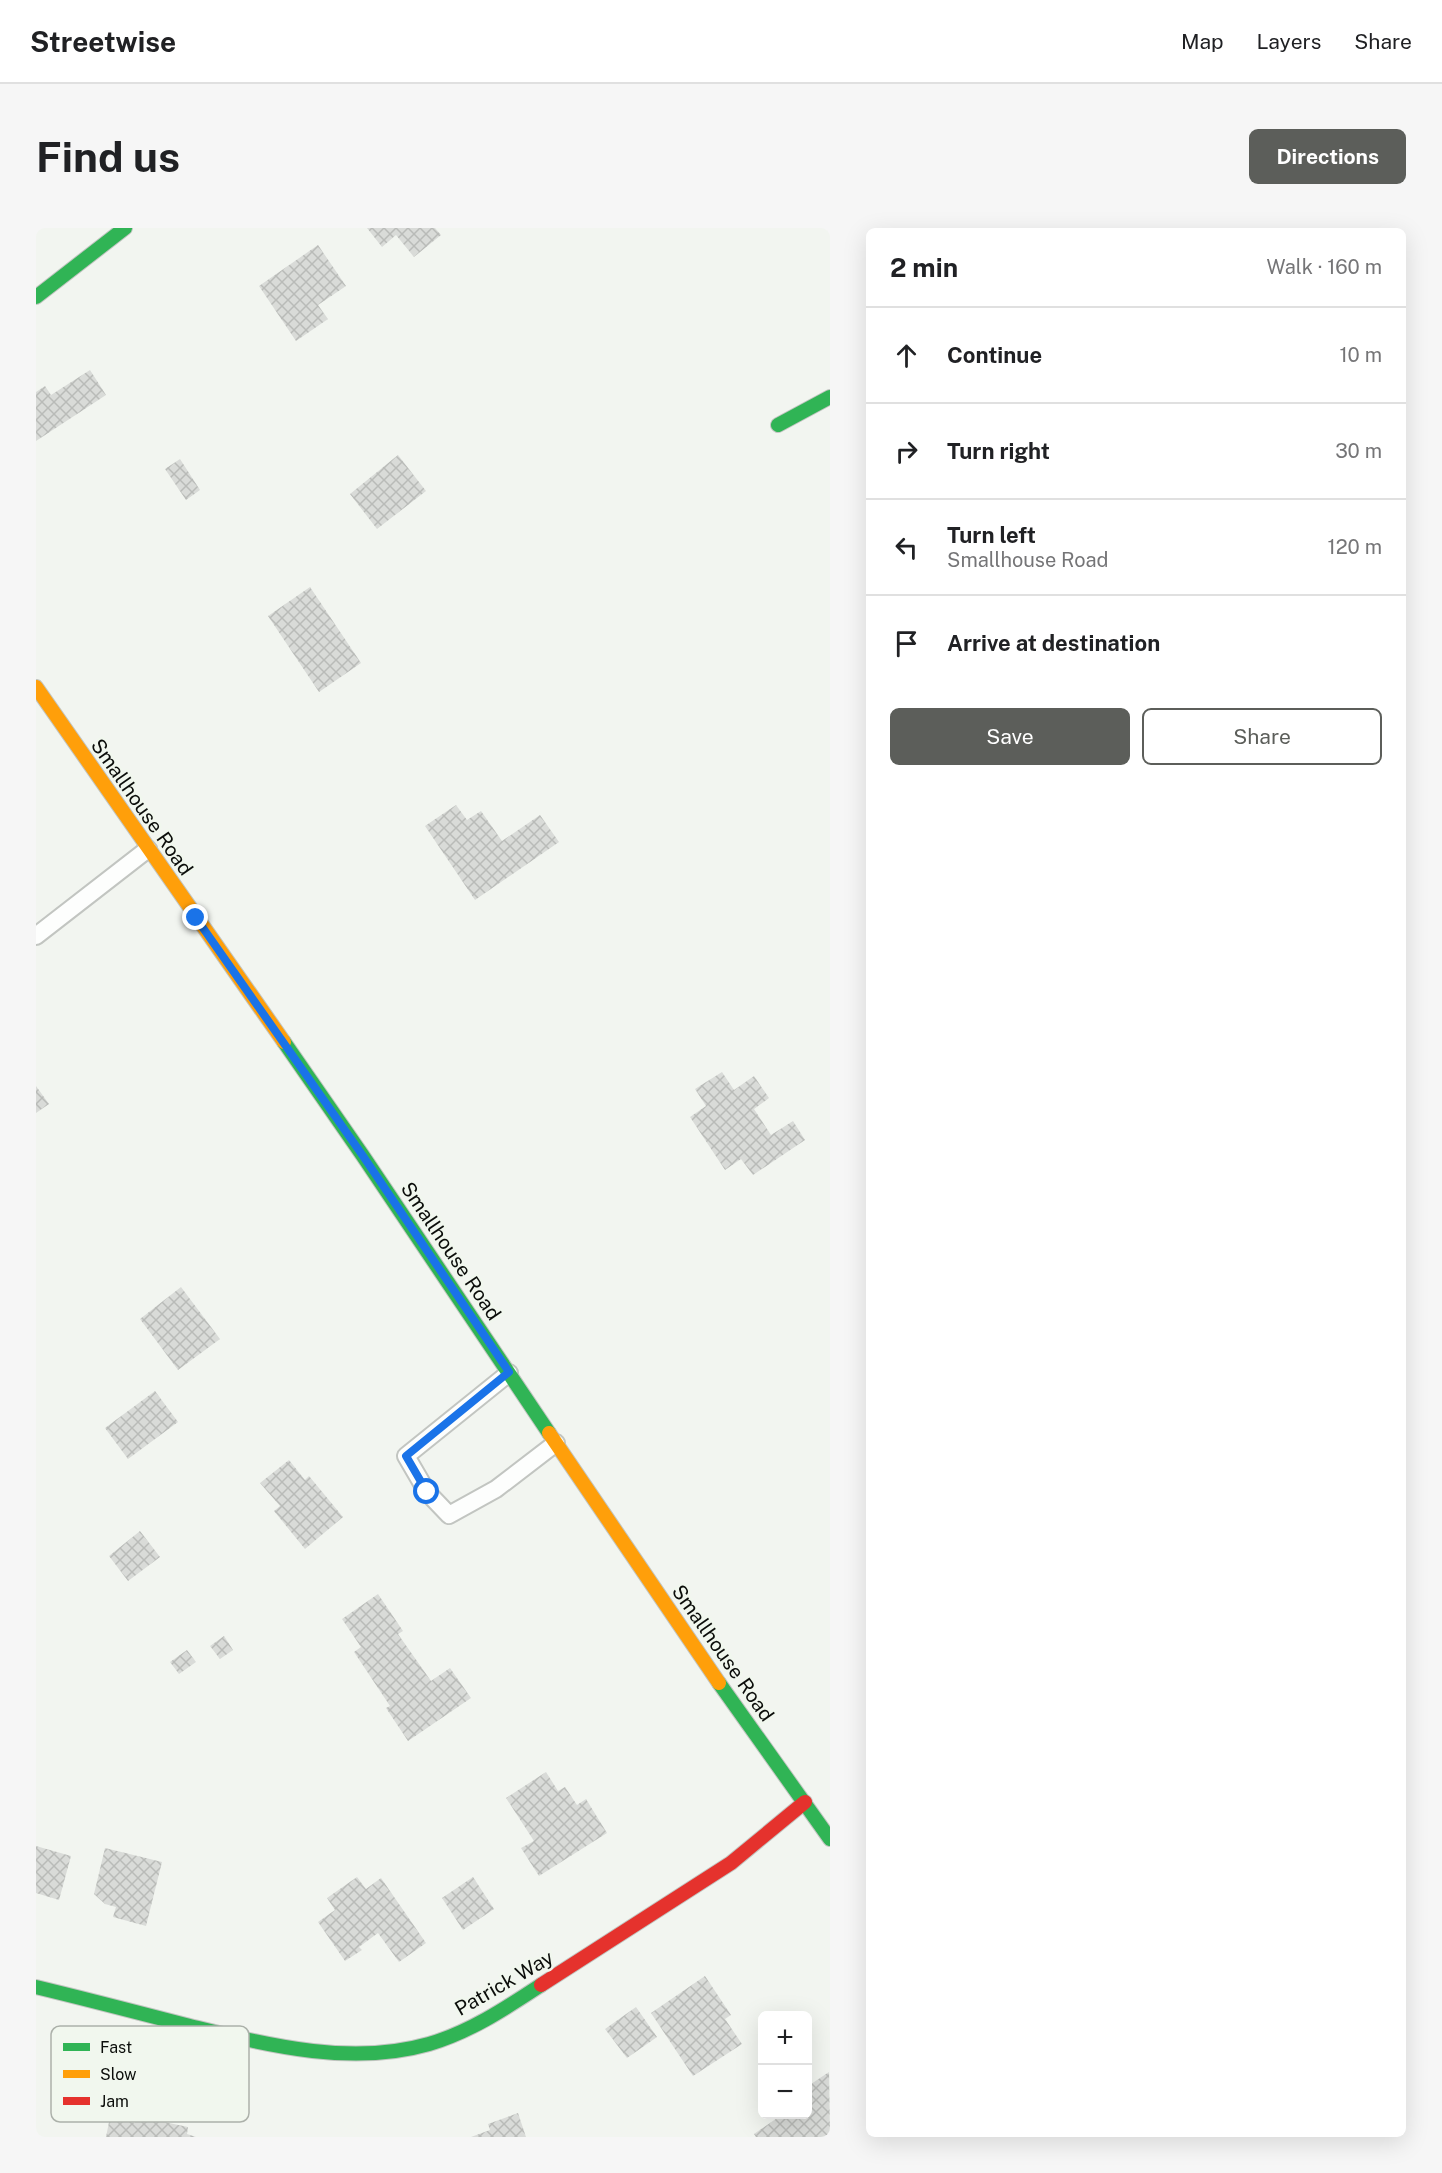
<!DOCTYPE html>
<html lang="en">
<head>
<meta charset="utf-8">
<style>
	body { margin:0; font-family:"Public Sans",sans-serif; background:#f6f6f6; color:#202124 }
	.controls { position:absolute; right:18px; bottom:18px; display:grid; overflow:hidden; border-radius:9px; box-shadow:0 6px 24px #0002 }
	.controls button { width:54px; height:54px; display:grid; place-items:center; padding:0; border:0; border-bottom:2px solid #e0e0e0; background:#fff; color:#202124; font:30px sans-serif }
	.stop { position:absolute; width:18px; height:18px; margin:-14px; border:4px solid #1a73e8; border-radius:50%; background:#fff }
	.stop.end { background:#1a73e8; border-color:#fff; box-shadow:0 2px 6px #0008 }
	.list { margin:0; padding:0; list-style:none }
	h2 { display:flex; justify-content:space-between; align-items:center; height:78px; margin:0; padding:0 24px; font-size:26px }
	h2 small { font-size:20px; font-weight:400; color:#757577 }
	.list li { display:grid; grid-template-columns:39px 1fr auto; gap:18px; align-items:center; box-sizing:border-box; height:96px; padding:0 24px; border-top:2px solid #e0e0e0 }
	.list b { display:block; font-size:22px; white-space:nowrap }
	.list p { margin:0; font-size:20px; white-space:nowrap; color:#757577 }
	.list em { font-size:20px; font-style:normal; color:#757577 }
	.actions { display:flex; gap:12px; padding:18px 24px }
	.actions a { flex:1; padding:14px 0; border:2px solid #5c5e5a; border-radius:9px; text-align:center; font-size:21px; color:#5c5e5a }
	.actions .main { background:#5c5e5a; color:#fff }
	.icon { flex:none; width:33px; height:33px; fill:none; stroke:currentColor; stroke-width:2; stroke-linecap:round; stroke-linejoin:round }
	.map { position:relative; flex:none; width:794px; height:1909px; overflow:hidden; border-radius:9px }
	header { display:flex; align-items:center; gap:36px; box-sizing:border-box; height:84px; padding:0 30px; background:#fff; border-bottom:2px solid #e0e0e0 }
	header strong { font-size:28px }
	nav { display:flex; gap:33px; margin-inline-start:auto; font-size:21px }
	.intro { display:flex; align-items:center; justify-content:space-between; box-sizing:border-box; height:144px; padding:0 36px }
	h1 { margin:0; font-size:42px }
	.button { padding:15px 27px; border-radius:9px; background:#5c5e5a; color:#fff; font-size:21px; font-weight:700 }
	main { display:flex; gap:36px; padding:0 36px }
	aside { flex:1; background:#fff; border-radius:9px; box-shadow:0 6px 24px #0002 }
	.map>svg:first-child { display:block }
	.building { fill:url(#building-cross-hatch) }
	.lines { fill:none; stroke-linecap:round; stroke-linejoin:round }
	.lane-casing { stroke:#c2c5c1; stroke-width:20 }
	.fast-casing { stroke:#c2c5c1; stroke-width:16 }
	.slow-casing { stroke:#c2c5c1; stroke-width:16 }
	.jam-casing { stroke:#c2c5c1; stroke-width:16 }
	.lane { stroke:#fdfefd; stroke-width:16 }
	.fast { stroke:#30b455; stroke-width:14 }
	.slow { stroke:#ff9f0a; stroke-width:14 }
	.jam { stroke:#e5322d; stroke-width:14 }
	.route { stroke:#1a73e8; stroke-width:8 }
	.labels { text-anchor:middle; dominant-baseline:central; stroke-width:5; stroke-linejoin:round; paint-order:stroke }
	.street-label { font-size:20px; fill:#0b0d0a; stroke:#f1f7ee }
	.key { fill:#f1f7ee; stroke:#acb1aa; stroke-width:1.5 }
	.key-label { font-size:16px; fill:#0b0d0a }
</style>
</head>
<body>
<header>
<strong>Streetwise</strong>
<nav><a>Map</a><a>Layers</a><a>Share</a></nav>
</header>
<div class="intro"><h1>Find us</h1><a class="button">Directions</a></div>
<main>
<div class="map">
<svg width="794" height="1909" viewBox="0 0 794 1909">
	<defs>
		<pattern id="building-cross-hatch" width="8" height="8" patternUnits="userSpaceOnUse" patternTransform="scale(1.5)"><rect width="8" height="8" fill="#d9dbd8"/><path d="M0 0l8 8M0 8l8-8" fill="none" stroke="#b9bbb8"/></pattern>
	</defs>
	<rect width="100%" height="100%" fill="#f2f5f0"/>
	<!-- building -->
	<path class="building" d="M331,0H399L405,7L378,29L360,7L346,19Z
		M282,17L310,58L282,77L292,91L260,113L223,58Z
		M54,142L70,167L0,213V164L9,158L15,167Z
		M362,227L390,263L341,301L314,266Z
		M144,231L164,262L150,272L129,241Z
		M274,359L325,435L283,464L232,388Z
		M420,577L431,592L445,583L466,613L504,587L523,614L439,672L389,598Z
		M686,844L698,862L718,848L733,870L718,881L735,907L757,893L769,912L717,947L705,931L689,942L654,889L670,878L659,861Z
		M0,858L13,876L0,885Z
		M145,1059L184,1111L142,1142L104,1091Z
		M119,1163L142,1194L92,1231L69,1200Z
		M253,1232L269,1252L273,1248L307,1289L269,1321L238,1283L244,1278L224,1255Z
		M104,1303L124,1329L92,1353L73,1328Z
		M342,1366L367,1403L362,1406L395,1453L414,1440L435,1470L372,1513L350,1480L354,1478L318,1424L325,1419L306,1391Z
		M188,1408L197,1422L184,1431L174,1418Z
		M151,1422L160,1434L143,1446L134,1434Z
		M510,1544L522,1563L529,1559L541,1577L550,1571L571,1605L503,1648L485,1620L498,1613L470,1570Z
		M0,1618L35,1628L23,1672L0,1665Z
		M69,1620L126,1634L110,1698L77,1689L80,1679L69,1676L58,1666Z
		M321,1649L330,1661L345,1650L390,1715L363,1734L342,1705L323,1719L326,1722L309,1733L282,1694L299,1682L291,1670Z
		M437,1649L458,1681L427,1702L406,1670Z
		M669,1748L695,1787L689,1791L706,1816L657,1848L615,1785Z
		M600,1779L621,1809L591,1830L569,1801Z
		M793,1844L794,1909H720L718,1906L747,1886H772V1858Z
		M482,1885L490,1909H435L454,1902L452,1896Z
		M100,1888L152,1899L151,1906L160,1909H70L74,1889L99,1895Z"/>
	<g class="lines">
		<!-- lane casing -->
		<g class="lane-casing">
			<path id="lane" d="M0,708L112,621
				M473,1145L370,1228L391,1264L413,1287L460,1261L520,1215"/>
		</g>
		<!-- fast casing -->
		<g class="fast-casing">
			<path id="fast" d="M0,69L89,0
				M742,197L794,169
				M248,814L327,928L513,1205
				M683,1455L794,1611
				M0,1759C50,1771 100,1784 150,1797C228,1816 313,1839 393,1816C434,1804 470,1780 505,1757"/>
		</g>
		<!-- slow casing -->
		<g class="slow-casing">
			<path id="slow" d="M0,459L248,814
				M513,1205L683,1455"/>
		</g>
		<!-- jam casing -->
		<g class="jam-casing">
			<path id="jam" d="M505,1757L695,1635L769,1574"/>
		</g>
		<!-- lane -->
		<use href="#lane" class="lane"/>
		<!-- fast -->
		<use href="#fast" class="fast"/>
		<!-- slow -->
		<use href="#slow" class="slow"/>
		<!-- jam -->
		<use href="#jam" class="jam"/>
	</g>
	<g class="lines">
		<!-- route -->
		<path class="route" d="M160,690L327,928L473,1144L370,1228L391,1264"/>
	</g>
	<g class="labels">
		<!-- street labels -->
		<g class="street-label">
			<text transform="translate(106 579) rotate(55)">Smallhouse Road</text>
			<text transform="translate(415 1023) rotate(56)">Smallhouse Road</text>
			<text transform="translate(687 1425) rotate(55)">Smallhouse Road</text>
			<text transform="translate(468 1755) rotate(-30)">Patrick Way</text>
		</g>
	</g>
	<!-- legend -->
	<rect x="15" y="1798" width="198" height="96" rx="9" class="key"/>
	<rect x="27" y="1815" width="27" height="8" fill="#30b455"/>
	<rect x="27" y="1842" width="27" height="8" fill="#ff9f0a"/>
	<rect x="27" y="1869" width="27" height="8" fill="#e5322d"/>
	<g class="key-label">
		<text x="64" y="1825">Fast</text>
		<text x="64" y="1852">Slow</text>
		<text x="64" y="1879">Jam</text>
	</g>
</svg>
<div class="controls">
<button>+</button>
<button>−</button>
</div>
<div class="stop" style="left:391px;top:1264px"></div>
<div class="stop end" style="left:160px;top:690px"></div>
</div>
<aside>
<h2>2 min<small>Walk · 160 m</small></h2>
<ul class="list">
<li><svg class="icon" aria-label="ahead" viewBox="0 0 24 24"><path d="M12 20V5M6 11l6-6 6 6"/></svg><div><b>Continue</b></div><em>10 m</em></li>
<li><svg class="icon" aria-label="right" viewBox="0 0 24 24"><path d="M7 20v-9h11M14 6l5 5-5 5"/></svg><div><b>Turn right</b></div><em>30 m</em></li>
<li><svg class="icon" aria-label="left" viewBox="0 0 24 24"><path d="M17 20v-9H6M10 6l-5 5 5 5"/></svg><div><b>Turn left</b><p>Smallhouse Road</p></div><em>120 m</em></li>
<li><svg class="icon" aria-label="arrive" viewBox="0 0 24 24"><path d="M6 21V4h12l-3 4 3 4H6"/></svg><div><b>Arrive at destination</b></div></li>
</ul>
<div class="actions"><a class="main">Save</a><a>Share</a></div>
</aside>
</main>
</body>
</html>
